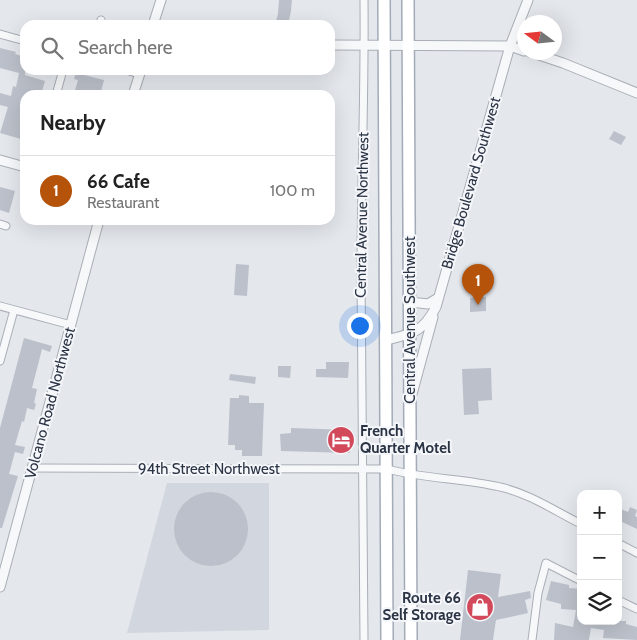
<!DOCTYPE html>
<html lang="en">
<head>
<meta charset="utf-8">
<style>
	body { margin:0; font-family:Cabin,sans-serif; background:#f2f2f2; color:#222 }
	.controls { position:absolute; right:15px; bottom:15px; display:grid; overflow:hidden; border-radius:10px; box-shadow:0 5px 20px #0002 }
	.controls button { width:45px; height:45px; display:grid; place-items:center; padding:0; border:0; border-bottom:1px solid #e0e0e0; background:#fff; color:#222; font:25px sans-serif }
	.compass { position:absolute; left:517px; top:15px; width:45px; height:45px; border-radius:50%; background:#fff; box-shadow:0 5px 20px #0002; rotate:285deg }
	.you { position:absolute; left:359px; top:325px; width:18px; height:18px; margin:-12px; border:4px solid #fff; border-radius:50%; background:#1a73e8; box-shadow:0 0 0 8px #1a73e833 }
	.badge { display:grid; place-items:center; width:32px; height:32px; border-radius:50%; background:#b45309; color:#fff; font-size:16px; font-weight:700 }
	.pin { position:absolute; translate:-50% -41px; filter:drop-shadow(0 1px 2px #0008) }
	.pin::after { content:''; position:absolute; top:26px; width:18px; height:15px; background:inherit; clip-path:polygon(0 0,100% 0,50% 100%) }
	.list { margin:0; padding:0; list-style:none }
	h2 { display:flex; justify-content:space-between; align-items:center; height:65px; margin:0; padding:0 20px; font-size:21px }
	h2 small { font-size:16px; font-weight:400; color:#767676 }
	.list li { display:grid; grid-template-columns:32px 1fr auto; gap:15px; align-items:center; box-sizing:border-box; height:70px; padding:0 20px; border-top:1px solid #e0e0e0 }
	.list b { display:block; font-size:19px; white-space:nowrap }
	.list p { margin:0; font-size:16px; white-space:nowrap; color:#767676 }
	.list em { font-size:16px; font-style:normal; color:#767676 }
	.icon { flex:none; width:28px; height:28px; fill:none; stroke:currentColor; stroke-width:2; stroke-linecap:round; stroke-linejoin:round }
	.map { position:relative; flex:none; width:637px; height:640px; overflow:hidden }
	.search { position:absolute; background:#fff; box-shadow:0 5px 20px #0002; left:20px; top:20px; width:315px; height:55px; display:flex; align-items:center; gap:12px; box-sizing:border-box; padding:0 18px; border-radius:15px; color:#767676; font-size:19px }
	.panel { position:absolute; background:#fff; box-shadow:0 5px 20px #0002; left:20px; top:90px; width:315px; height:135px; border-radius:15px }
	.map>svg:first-child { display:block }
	.built { fill:#d2d6de }
	.building { fill:#bbc0ca }
	.lines { fill:none; stroke-linecap:round; stroke-linejoin:round }
	.minor-casing { stroke:#a9aeb7; stroke-width:9 }
	.tertiary-casing { stroke:#a9aeb7; stroke-width:11 }
	.primary-casing { stroke:#a3abb8; stroke-width:14 }
	.minor { stroke:#f7f8fa; stroke-width:7 }
	.tertiary { stroke:#f7f8fa; stroke-width:9 }
	.primary { stroke:#fff; stroke-width:11 }
	.labels { text-anchor:middle; dominant-baseline:central; stroke-width:4; stroke-linejoin:round; paint-order:stroke }
	.street-label { font-size:15px; fill:#2b3445; stroke:#f4f6f9 }
	.poi-label { font-size:15px; font-weight:bold; fill:#2b3445; stroke:#f4f6f9; text-anchor:start }
</style>
</head>
<body>
<div class="map">
<svg width="637" height="640" viewBox="0 0 637 640">
	<rect width="100%" height="100%" fill="#e4e7ec"/>
	<!-- built -->
	<path class="built" d="M167,483H269V630L127,633Z"/>
	<!-- building -->
	<path class="building" d="M279,0H292L291,11L288,25H275L278,14Z
		M0,48L16,52L15,54L25,57V75L45,81L41,95H25V124L21,139L0,133L8,107L0,105V93L11,96L13,86L16,87L19,73L0,68Z
		M76,73L104,80L100,95L74,94L78,80L74,79Z
		M614,131L626,137L621,145L609,139Z
		M0,187L15,191L9,213L0,210Z
		M236,264L249,265L247,296L234,295Z
		M486,297V311L470,312V298Z
		M24,338L52,346L50,352L42,349L32,388L37,389L34,403L36,404L34,410L27,408L24,422L22,421L15,445L25,447L23,454L15,452L9,474L18,476L2,528H0V428Z
		M326,362H349L348,378L316,377V369H326Z
		M278,366H291L290,378L278,377Z
		M491,368L492,400L478,401L479,414L464,415L462,369Z
		M230,374L256,377L255,384L229,380Z
		M239,395L249,396V403H264L262,456H242V450H235V445H228L230,398H239Z
		M291,428L351,430L350,453L281,451L280,434L291,433Z
		M174 529a37 37 0 1 1 74 0a37 37 0 1 1-74 0Z
		M630,507L637,510L635,516L637,517V529L618,520V508L628,512Z
		M468,570L501,574L498,597L530,591L531,598L525,600L528,613L496,620L493,640H460Z
		M551,581L569,585V588L581,589V621H626V624L637,627V640L603,638L604,630L591,628L589,640H554L555,623L573,627L576,610L561,609V604L546,600Z"/>
	<g class="lines">
		<!-- minor casing -->
		<g class="minor-casing">
			<path id="minor" d="M100,25L101,20
				M0,34L25,41
				M126,70L139,74
				M56,95L63,70
				M0,224L6,226
				M0,306L71,325
				M0,361L14,310
				M32,468L387,469C424,479 463,478 500,487C528,493 555,511 581,524
				M618,543L637,553
				M618,600L637,609
				M364,640C364,517 361,395 361,273C361,182 365,91 364,0
				M532,640L538,593L546,563L581,581"/>
		</g>
		<!-- tertiary casing -->
		<g class="tertiary-casing">
			<path id="tertiary" d="M153,25L161,0
				M330,45L510,46L524,51
				M530,52L563,63L637,93
				M133,95L141,70
				M0,160L25,167
				M410,302L428,304L438,298
				M387,340C413,333 422,333 436,307L510,46L528,0
				M412,394L433,317
				M0,587L99,220"/>
		</g>
		<!-- primary casing -->
		<g class="primary-casing">
			<path id="primary" d="M384,0L387,640
				M408,0L411,640"/>
		</g>
		<!-- minor -->
		<use href="#minor" class="minor"/>
		<!-- tertiary -->
		<use href="#tertiary" class="tertiary"/>
		<!-- primary -->
		<use href="#primary" class="primary"/>
	</g>
	<!-- icons -->
	<defs>
		<g id="hotel-disc" transform="scale(1.4375)"><circle r="9.5" fill="#d1495b" stroke="#f4f6f9"/><path d="M-6-4.5h1.5V1H6V5H4.5V3h-9V5H-6ZM-4 0a1.8 1.8 0 1 1 3.6 0ZM.5 0V-2.5h3Q6-2.5 6 0Z" fill="#fff"/></g>
		<g id="shop-disc" transform="scale(1.4375)"><circle r="9.5" fill="#d1495b" stroke="#f4f6f9"/><path d="M-5-2.5h2.3a2.7 3.5 0 0 1 5.4 0H5L5.5 6h-11ZM-1.5-2.5h3a1.5 2.3 0 0 0-3 0Z" fill="#fff"/></g>
	</defs>
	<g fill-rule="evenodd">
		<use href="#hotel-disc" x="341" y="440"/>
		<use href="#shop-disc" x="480" y="607"/>
	</g>
	<g class="labels">
		<!-- street labels -->
		<g class="street-label">
			<text transform="translate(471 183) rotate(-74)">Bridge Boulevard Southwest</text>
			<text transform="translate(362 215) rotate(-89)">Central Avenue Northwest</text>
			<text transform="translate(410 320) rotate(-90)">Central Avenue Southwest</text>
			<text transform="translate(50 403) rotate(-75)">Volcano Road Northwest</text>
			<text x="209" y="469">94th Street Northwest</text>
		</g>
		<!-- poi labels -->
		<g class="poi-label">
			<text x="360" y="431">French<tspan x="360" dy="17">Quarter Motel</tspan></text>
			<text x="461" y="598" text-anchor="end">Route 66<tspan x="461" dy="17">Self Storage</tspan></text>
		</g>
	</g>
</svg>
<div class="controls">
<button>+</button>
<button>−</button>
<button><svg class="icon" aria-label="layers" viewBox="0 0 24 24"><path d="M12 4l9 5-9 5-9-5zM3 14l9 5 9-5"/></svg></button>
</div>
<svg class="compass" viewBox="-18 -18 36 36"><path d="M0-13l5 13h-10z" fill="#e53935"/><path d="M0 13l5-13h-10z" fill="#767676"/></svg>
<div class="you"></div>
<div class="pin badge" style="left:478px;top:305px">1</div>
<div class="search"><svg class="icon" aria-label="search" viewBox="0 0 24 24"><circle cx="10" cy="10" r="6"/><path d="M15 15l6 6"/></svg>Search here</div>
<section class="panel">
<h2>Nearby<small></small></h2>
<ul class="list">
<li><span class="badge">1</span><div><b>66 Cafe</b><p>Restaurant</p></div><em>100 m</em></li>
</ul>
</section>
</div>
</body>
</html>
